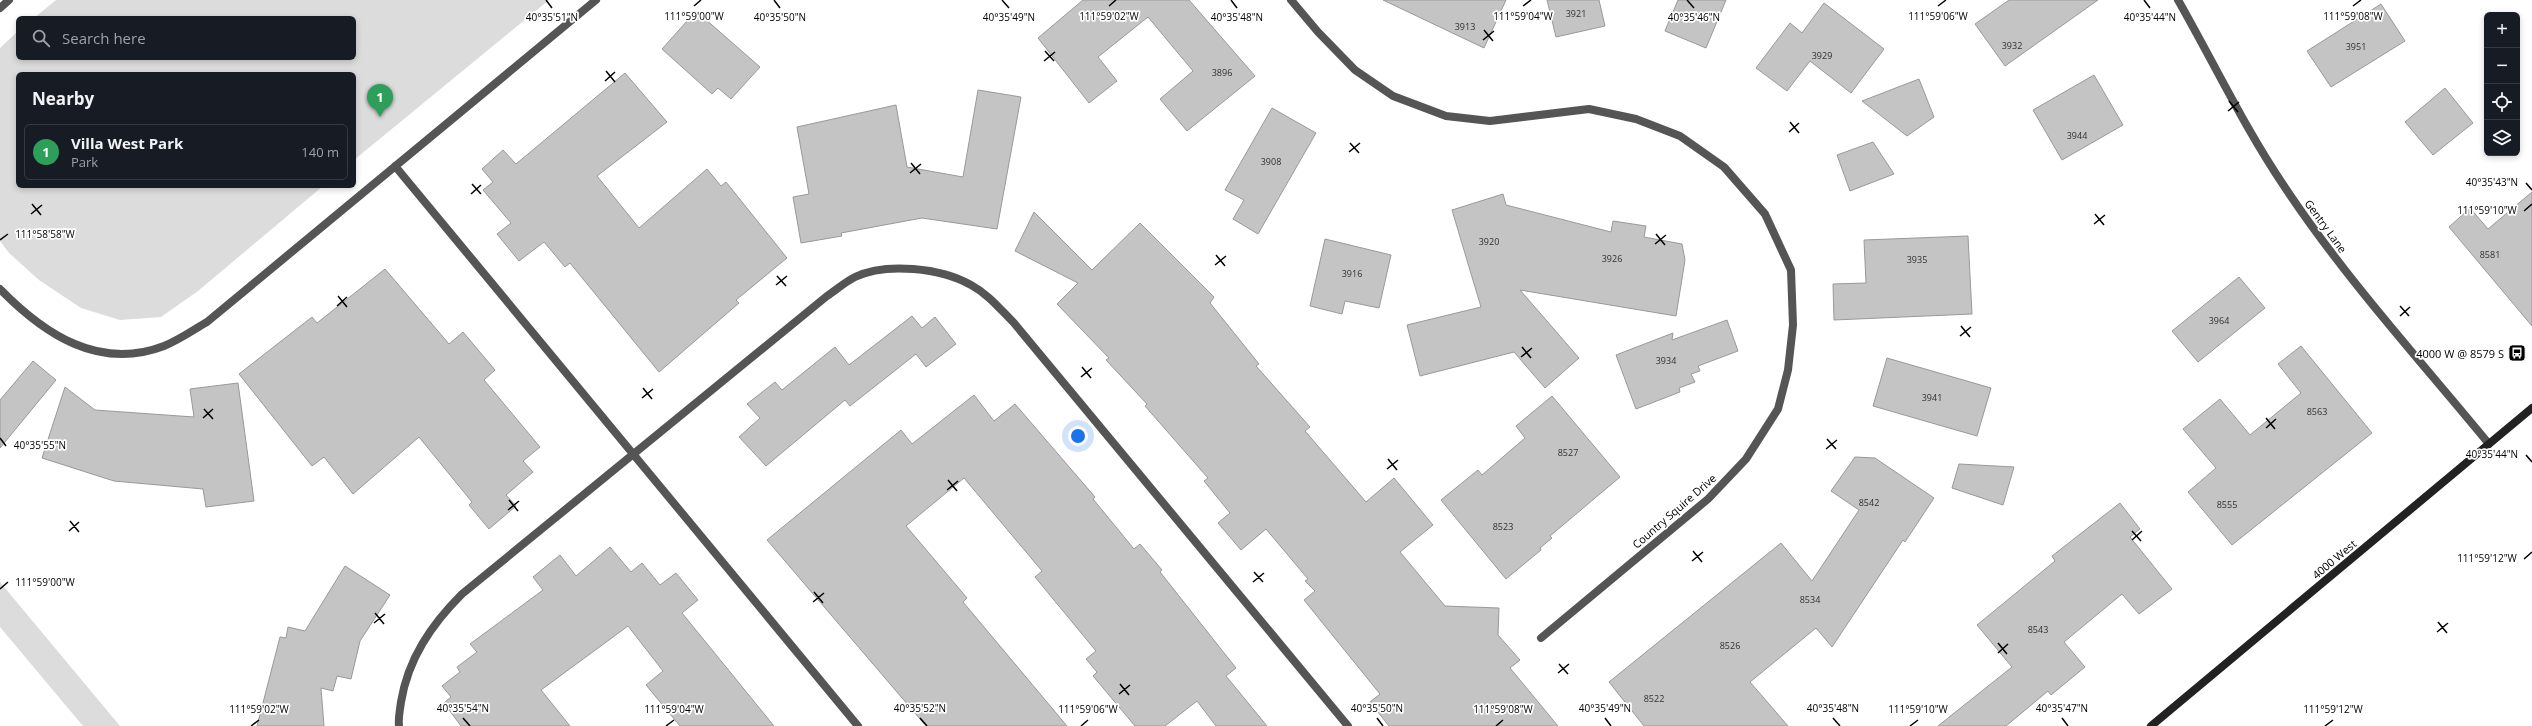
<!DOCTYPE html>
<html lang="en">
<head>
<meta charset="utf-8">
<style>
	body { margin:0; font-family:"Open Sans",sans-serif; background:#20242c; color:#f1f3f6 }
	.controls { position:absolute; right:12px; top:12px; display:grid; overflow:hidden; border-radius:6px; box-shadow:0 2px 6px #0003 }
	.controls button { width:36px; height:36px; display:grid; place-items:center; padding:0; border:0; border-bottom:1px solid #363941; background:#171b24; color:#f1f3f6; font:20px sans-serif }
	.you { position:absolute; left:1078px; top:436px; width:14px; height:14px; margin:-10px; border:3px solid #fff; border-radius:50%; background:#1a73e8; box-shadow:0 0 0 6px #1a73e833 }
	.badge { display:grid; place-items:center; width:26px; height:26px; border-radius:50%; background:#d93025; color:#fff; font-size:13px; font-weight:700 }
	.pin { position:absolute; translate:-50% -33px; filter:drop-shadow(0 1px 2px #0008) }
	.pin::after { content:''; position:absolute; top:21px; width:14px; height:12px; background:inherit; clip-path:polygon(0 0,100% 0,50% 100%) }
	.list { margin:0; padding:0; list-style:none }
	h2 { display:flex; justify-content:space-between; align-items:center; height:52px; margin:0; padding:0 16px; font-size:17px }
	h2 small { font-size:13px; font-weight:400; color:#9ea1a6 }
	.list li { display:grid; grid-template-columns:26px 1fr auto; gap:12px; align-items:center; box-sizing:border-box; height:56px; margin:0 8px 8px; padding:0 8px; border:1px solid #363941; border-radius:6px }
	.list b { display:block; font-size:15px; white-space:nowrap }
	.list p { margin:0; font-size:13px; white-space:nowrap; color:#9ea1a6 }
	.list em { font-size:13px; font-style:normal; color:#9ea1a6 }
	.icon { flex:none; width:22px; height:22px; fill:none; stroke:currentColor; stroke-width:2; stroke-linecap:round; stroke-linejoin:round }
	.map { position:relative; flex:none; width:2532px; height:726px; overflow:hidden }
	.search { position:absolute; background:#171b24; box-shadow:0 2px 6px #0003; left:16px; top:16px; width:340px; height:44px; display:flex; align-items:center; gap:10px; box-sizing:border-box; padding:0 14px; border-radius:6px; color:#9ea1a6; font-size:15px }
	.panel { position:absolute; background:#171b24; box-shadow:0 2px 6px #0003; left:16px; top:72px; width:340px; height:116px; border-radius:6px }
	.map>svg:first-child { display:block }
	.green { fill:#dcdcdc }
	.building { fill:#c4c4c4; stroke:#999 }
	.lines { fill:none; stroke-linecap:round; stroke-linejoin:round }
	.service { stroke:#555; stroke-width:8 }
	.minor { stroke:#555; stroke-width:8 }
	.secondary { stroke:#222; stroke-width:8 }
	.ticks { fill:none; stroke:#000; stroke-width:1.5 }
	.labels { text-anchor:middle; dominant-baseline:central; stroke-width:3.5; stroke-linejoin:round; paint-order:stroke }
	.number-label { font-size:9px; fill:#313131 }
	.street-label { font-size:11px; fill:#000; stroke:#fff }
	.poi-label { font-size:11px; fill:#000; stroke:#fff; text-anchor:end }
	.ticks-label { font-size:10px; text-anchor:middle; fill:#000; stroke:#fff; stroke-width:3.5; stroke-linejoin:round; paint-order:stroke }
</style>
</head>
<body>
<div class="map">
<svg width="2532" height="726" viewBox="0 0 2532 726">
	<rect width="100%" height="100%" fill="#fff"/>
	<!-- green -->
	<path class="green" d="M56,0H549L354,160V74H18V186H323L198,291L161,317L120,320L81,308L39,280L9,253L0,241V48L18,31V58H354V18H34Z
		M0,582L120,726H83L0,627Z"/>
	<!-- building -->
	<path class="building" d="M1083,0H1189L1255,76L1187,131L1160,99L1193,71L1148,17L1098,57L1117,81L1089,103L1038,38Z
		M1383,0H1506L1484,48Z
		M1547,0H1599L1605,26L1556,37Z
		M1678,0H1726L1706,48L1665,31Z
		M2009,0H2098L2005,66L1975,24Z
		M1824,3L1884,49L1851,93L1810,61L1787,91L1756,68L1790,23L1802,33Z
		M2381,4L2405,41L2331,87L2307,51Z
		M696,11L760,67L731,99L718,88L712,94L662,49Z
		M625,73L667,122L597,176L639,228L707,169L721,186L726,182L787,258L736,300L739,303L659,372L570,263L565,267L544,242L519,261L497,234L511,223L483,190L493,182L482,169L503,150L516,164Z
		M2094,75L2123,125L2062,160L2033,110Z
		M1919,79L1934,117L1907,136L1862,101Z
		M2445,88L2473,123L2433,155L2405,122Z
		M978,90L1021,97L997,229L922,218L841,233L842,236L801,243L793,197L809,194L797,127L896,105L907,167L963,177Z
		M1272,108L1316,133L1258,234L1233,219L1244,200L1225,190Z
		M1873,142L1894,174L1850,191L1837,155Z
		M2532,192V326L2449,227L2470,208L2488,229Z
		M1503,194L1506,205L1611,232L1613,221L1646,226L1644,237L1682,244L1685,260L1676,316L1520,290L1579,358L1545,388L1514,352L1420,376L1407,325L1481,307L1452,210Z
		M1034,212L1092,270L1140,223L1214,297L1210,303L1259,364L1256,366L1310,427L1305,431L1366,502L1394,478L1433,525L1400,552L1445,606L1499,608L1498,635L1520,660L1510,668L1558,726H1389L1370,702L1380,694L1304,600L1315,591L1305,581L1308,579L1266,529L1241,550L1218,523L1230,513L1204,481L1208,478L1145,406L1147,404L1106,360L1109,358L1057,304L1078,283L1015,251Z
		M1968,236L1972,314L1834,320L1833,284L1866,283L1864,240Z
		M1325,239L1391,255L1379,308L1345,301L1342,314L1310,306Z
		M385,269L449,344L463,332L495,370L484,380L540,447L523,461L533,472L506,495L516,506L489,529L469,505L472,502L419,437L353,494L324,457L312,466L239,374L312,317L317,323Z
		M2239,277L2265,308L2198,362L2172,331Z
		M912,316L922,328L935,317L956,344L926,367L916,354L850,406L845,400L766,466L739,437L760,418L747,404L775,382L782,390L835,347L849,365Z
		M1727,320L1738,351L1698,366L1700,371L1691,374L1695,382L1679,388L1680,392L1636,409L1616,355L1673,333L1672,340Z
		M2301,346L2372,433L2232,545L2188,492L2216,468L2183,429L2220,399L2250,435L2301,393L2278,364Z
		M1887,358L1991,388L1977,436L1873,406Z
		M33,361L56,380L0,448V400Z
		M238,383L254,501L206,507L203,489L114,481L42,458L65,387L95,410L194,417L190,389Z
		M974,395L994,421L1015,404L1095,497L1093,499L1134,549L1140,544L1162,570L1160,572L1236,668L1226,676L1267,726H1216L1197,701L1165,726H1135L1093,676L1097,672L1086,659L1096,651L1035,577L1042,571L964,478L906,526L967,598L963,602L1067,726H926L767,540L901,430L912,444Z
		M1552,396L1620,477L1550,536L1552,538L1540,548L1541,550L1506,579L1441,500L1478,470L1482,475L1525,438L1516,426Z
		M1855,457L1875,458L1934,498L1905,542L1903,540L1832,647L1816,628L1750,682L1788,726H1644L1609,682L1781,543L1812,581L1859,510L1831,491Z
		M1959,464L2014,467L2003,505L1952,488Z
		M2120,503L2140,529L2130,537L2172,589L2139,614L2122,594L2064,642L2085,667L2051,695L2048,691L2006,726H1938L2012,667L1977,625L2055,561L2052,556Z
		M610,547L631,572L642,563L660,585L676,573L698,600L682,613L774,726H680L646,685L663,671L628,626L541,690L570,726H461L444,703L451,697L442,686L460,672L457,667L477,652L470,644L543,590L533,577L560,555L576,576Z
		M345,566L390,595L360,641L351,679L337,676L333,691L321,688L324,726H257L280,637L286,638L288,627L305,631Z"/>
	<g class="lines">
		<!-- service -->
		<path class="service" d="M0,8L9,0
			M395,166L858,726
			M0,289C44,334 99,371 164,346C179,340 193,330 207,322L596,0
			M399,726C398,718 400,710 401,702C408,659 431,625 462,594L827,296C836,290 845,282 855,277C886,262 941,268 971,285C988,294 1000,309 1014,323L1348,726"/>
		<!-- minor -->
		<path class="minor" d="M1291,0L1318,32L1355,70L1393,96L1446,116L1490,121L1589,109L1636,119L1680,136L1724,167L1765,214L1791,270L1793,325L1788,370L1778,409L1746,459L1708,499L1541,638
			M2178,0C2214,63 2245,129 2286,189C2346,279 2420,360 2489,444"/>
		<!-- secondary -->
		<path class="secondary" d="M2151,726L2532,408"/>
	</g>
	<!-- ticks -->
	<path class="ticks" d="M546,0L552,8M774,0L780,8M1002,0L1009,8M1231,0L1237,8M1687,0L1694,8M2144,0L2150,8M694,6L701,0M1109,6L1116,0M1523,6L1531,0M1938,6L1946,0M2353,6L2361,0M1484,30L1493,41M1483,40L1494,31M1045,51L1054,61M1044,61L1055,52M606,71L615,82M605,81L615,72M2229,101L2238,112M2228,111L2239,102M1790,122L1799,133M1789,132L1799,123M1350,143L1359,153M1349,152L1360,143M911,163L920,174M910,173L921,164M2526,183L2532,190M472,184L481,194M471,194L481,185M32,204L41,215M2524,211L2532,204M31,214L42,205M2095,214L2104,225M2094,224L2105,215M1656,234L1665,245M0,240L8,234M1655,244L1666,235M1216,255L1225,266M1215,265L1226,256M777,276L786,286M776,285L787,276M338,296L347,307M337,306L347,297M2400,306L2409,316M2400,316L2410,307M1961,326L1970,337M1960,336L1971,327M1522,347L1531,358M1521,357L1532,348M1082,367L1091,378M1081,377L1092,368M643,388L652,399M642,398L653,389M204,409L213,419M203,418L213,409M2266,418L2275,429M2266,428L2276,419M0,438L6,446M1827,439L1836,449M1826,449L1837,440M2526,455L2532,462M1388,459L1397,470M1387,469L1398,460M948,480L957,491M947,490L958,481M509,500L518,511M508,510L519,501M70,521L79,532M69,531L79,522M2132,531L2141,541M2132,540L2142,531M1693,551L1702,562M2524,559L2532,552M1692,561L1703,552M1254,572L1263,582M1253,582L1264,573M0,589L8,582M814,592L823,603M813,602L824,593M375,613L384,624M2438,622L2447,633M374,623L385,614M2437,632L2448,623M1998,643L2007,654M1998,653L2008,644M1559,664L1568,674M1558,673L1569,664M1120,684L1129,695M1119,694L1130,685M463,718L470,726M920,718L927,726M1377,718L1383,726M1605,718L1611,726M1833,718L1840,726M2062,718L2068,726M251,726L259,720M666,726L674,720M1081,726L1088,720M1496,726L1503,720M1910,726L1918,720M2325,726L2333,720"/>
	<!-- icons -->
	<defs>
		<g id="bus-square" transform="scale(0.9)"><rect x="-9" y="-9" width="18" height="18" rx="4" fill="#000" stroke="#fff"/><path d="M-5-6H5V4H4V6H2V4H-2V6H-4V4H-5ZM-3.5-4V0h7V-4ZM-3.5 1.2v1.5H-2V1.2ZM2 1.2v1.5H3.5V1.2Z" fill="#fff"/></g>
	</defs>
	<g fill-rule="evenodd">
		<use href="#bus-square" x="2517" y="353"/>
	</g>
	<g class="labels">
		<!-- number labels -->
		<g class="number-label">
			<text x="1576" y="13">3921</text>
			<text x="1465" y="26">3913</text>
			<text x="2012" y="45">3932</text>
			<text x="2356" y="46">3951</text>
			<text x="1822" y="55">3929</text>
			<text x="1222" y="72">3896</text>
			<text x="2077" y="135">3944</text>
			<text x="1271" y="161">3908</text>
			<text x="1489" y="241">3920</text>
			<text x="2490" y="254">8581</text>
			<text x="1612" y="258">3926</text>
			<text x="1917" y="259">3935</text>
			<text x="1352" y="273">3916</text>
			<text x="2219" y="320">3964</text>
			<text x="1666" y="360">3934</text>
			<text x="1932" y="397">3941</text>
			<text x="2317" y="411">8563</text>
			<text x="1568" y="452">8527</text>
			<text x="1869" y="502">8542</text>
			<text x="2227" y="504">8555</text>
			<text x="1503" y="526">8523</text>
			<text x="1810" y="599">8534</text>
			<text x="2038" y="629">8543</text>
			<text x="1730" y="645">8526</text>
			<text x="1654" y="698">8522</text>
		</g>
		<!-- street labels -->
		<g class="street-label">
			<text transform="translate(2326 226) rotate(54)">Gentry Lane</text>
			<text transform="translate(1674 511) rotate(-41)">Country Squire Drive</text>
			<text transform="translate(2334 559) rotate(-40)">4000 West</text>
		</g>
		<!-- poi labels -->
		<g class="poi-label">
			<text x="2504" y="353">4000 W @ 8579 S</text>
		</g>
	</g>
	<g class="ticks-label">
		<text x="1523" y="20">111°59'04"W</text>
		<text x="694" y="20">111°59'00"W</text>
		<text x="1109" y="20">111°59'02"W</text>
		<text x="1938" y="20">111°59'06"W</text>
		<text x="2353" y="20">111°59'08"W</text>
		<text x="1009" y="21">40°35'49"N</text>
		<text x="2150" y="21">40°35'44"N</text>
		<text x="552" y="21">40°35'51"N</text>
		<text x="780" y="21">40°35'50"N</text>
		<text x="1237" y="21">40°35'48"N</text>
		<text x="1694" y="21">40°35'46"N</text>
		<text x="2492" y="186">40°35'43"N</text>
		<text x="2487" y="214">111°59'10"W</text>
		<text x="45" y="238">111°58'58"W</text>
		<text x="40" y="449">40°35'55"N</text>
		<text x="2492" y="458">40°35'44"N</text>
		<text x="2487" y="562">111°59'12"W</text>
		<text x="45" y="586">111°59'00"W</text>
		<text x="463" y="712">40°35'54"N</text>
		<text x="920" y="712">40°35'52"N</text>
		<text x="1377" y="712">40°35'50"N</text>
		<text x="1605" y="712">40°35'49"N</text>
		<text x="1833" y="712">40°35'48"N</text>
		<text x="2062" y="712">40°35'47"N</text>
		<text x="259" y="713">111°59'02"W</text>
		<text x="674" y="713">111°59'04"W</text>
		<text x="1088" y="713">111°59'06"W</text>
		<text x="1503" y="713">111°59'08"W</text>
		<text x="1918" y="713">111°59'10"W</text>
		<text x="2333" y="713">111°59'12"W</text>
	</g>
</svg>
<div class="controls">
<button>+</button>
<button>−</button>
<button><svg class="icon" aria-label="locate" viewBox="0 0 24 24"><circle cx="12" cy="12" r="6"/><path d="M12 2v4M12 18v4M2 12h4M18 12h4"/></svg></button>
<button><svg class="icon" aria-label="layers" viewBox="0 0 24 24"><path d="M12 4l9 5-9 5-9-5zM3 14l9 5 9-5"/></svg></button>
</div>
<div class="you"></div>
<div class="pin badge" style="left:380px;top:117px;background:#2e9e5b">1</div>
<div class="search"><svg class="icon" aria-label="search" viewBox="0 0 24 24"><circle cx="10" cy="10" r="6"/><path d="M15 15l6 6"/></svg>Search here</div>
<section class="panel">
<h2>Nearby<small></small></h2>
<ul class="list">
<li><span class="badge" style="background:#2e9e5b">1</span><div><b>Villa West Park</b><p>Park</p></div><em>140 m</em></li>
</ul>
</section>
</div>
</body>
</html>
